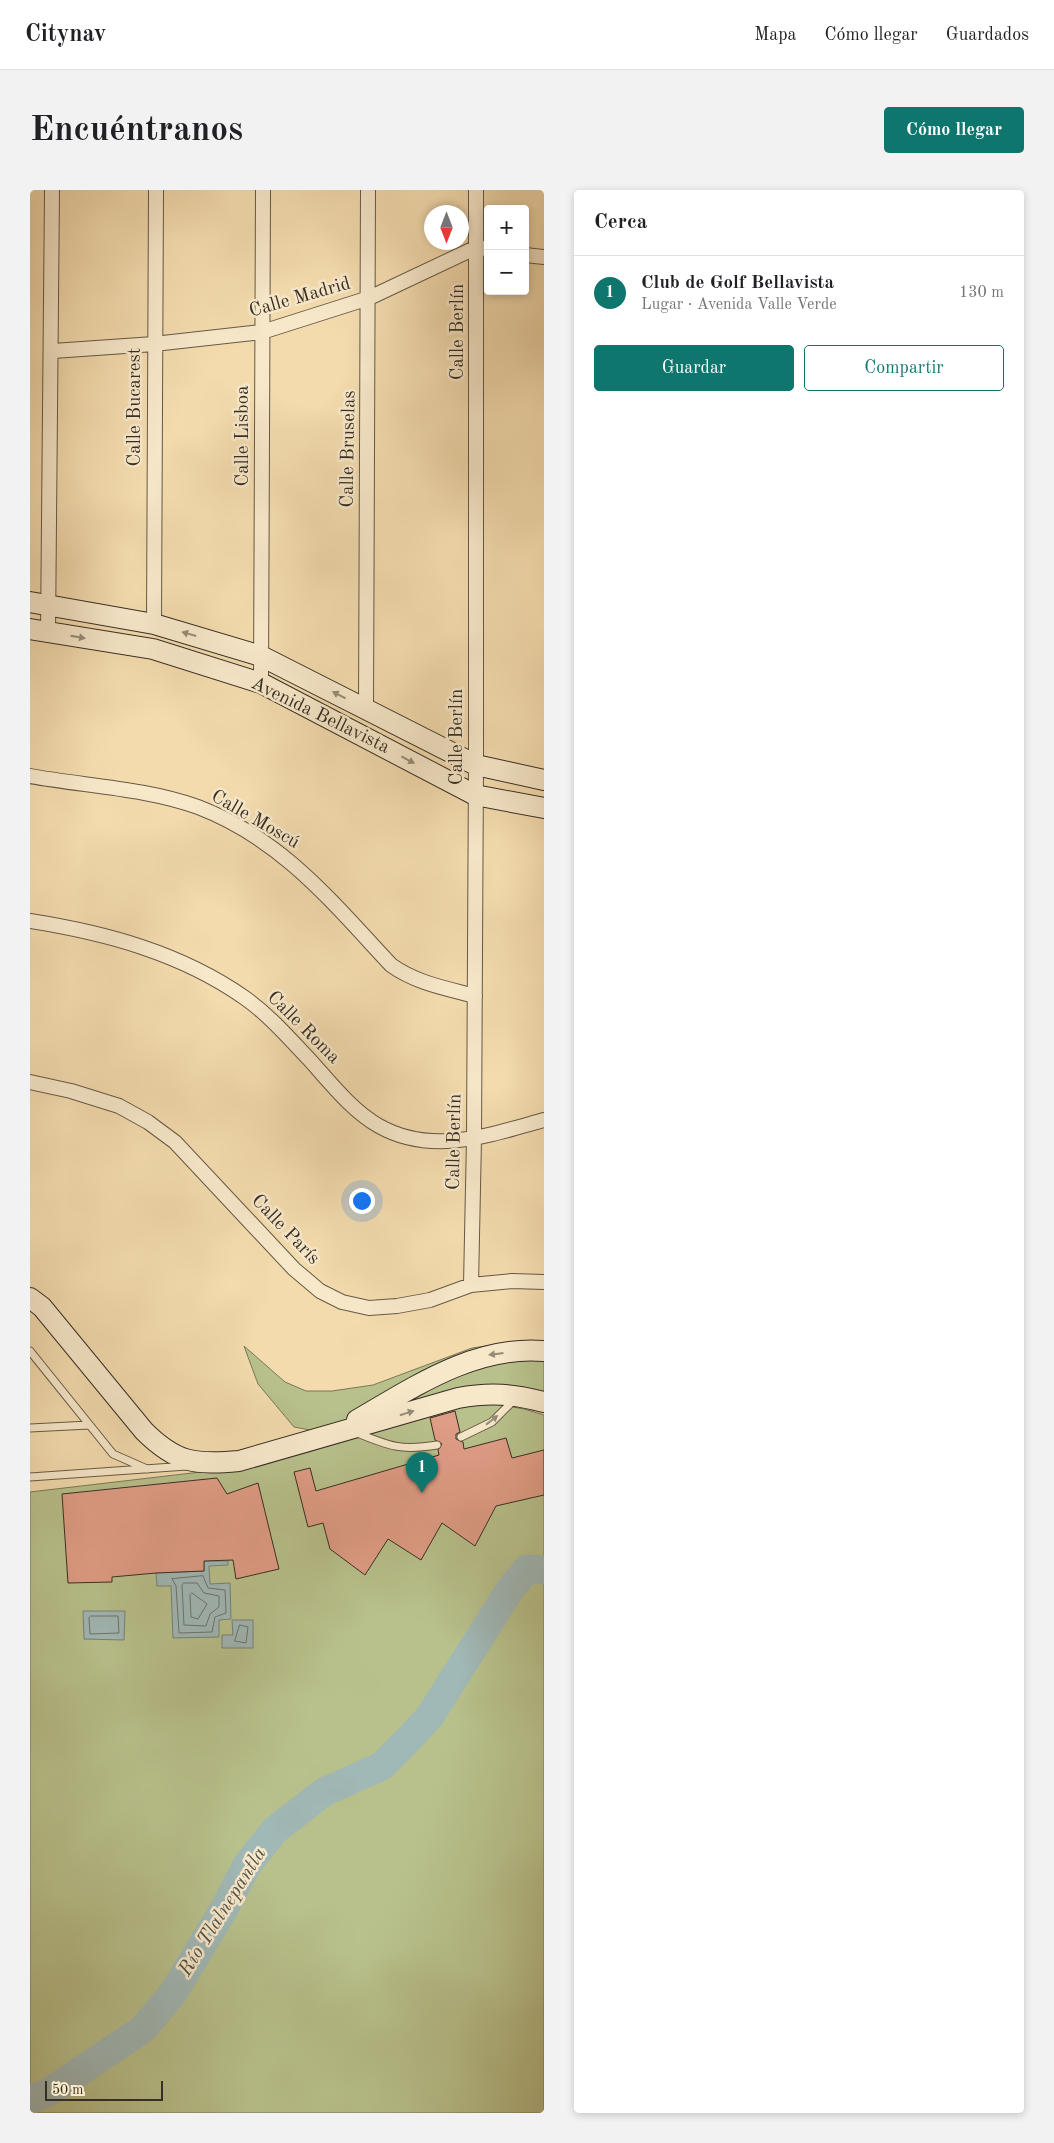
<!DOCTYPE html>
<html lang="es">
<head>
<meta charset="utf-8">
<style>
	body { margin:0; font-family:"Old Standard TT",serif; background:#f2f2f2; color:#202124 }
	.controls { position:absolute; right:15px; top:15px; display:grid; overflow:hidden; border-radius:5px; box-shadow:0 2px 8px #0003 }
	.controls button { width:45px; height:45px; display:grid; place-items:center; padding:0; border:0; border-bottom:1px solid #e0e0e0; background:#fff; color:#202124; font:25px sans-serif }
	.compass { position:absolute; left:394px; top:15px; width:45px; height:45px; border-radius:50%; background:#fff; box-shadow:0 2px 8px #0003; rotate:180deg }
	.scale { position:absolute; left:15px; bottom:12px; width:118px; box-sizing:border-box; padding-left:5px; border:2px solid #372e24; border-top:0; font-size:14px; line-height:18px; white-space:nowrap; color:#372e24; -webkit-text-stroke:4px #f7e8ca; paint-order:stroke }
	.you { position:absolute; left:331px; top:1010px; width:18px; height:18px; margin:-12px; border:4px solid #fff; border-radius:50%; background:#1a73e8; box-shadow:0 0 0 8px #1a73e833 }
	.badge { display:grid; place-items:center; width:32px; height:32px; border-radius:50%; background:#0f766e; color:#fff; font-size:16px; font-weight:700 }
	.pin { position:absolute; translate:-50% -41px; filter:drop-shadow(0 1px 2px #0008) }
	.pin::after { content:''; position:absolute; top:26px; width:18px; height:15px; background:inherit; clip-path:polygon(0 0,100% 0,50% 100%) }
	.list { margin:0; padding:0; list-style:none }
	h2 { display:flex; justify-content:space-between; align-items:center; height:65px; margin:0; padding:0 20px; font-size:21px }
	h2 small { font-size:16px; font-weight:400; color:#757577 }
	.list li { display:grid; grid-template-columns:32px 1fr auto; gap:15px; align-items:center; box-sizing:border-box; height:75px; padding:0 20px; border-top:1px solid #e0e0e0 }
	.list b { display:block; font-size:19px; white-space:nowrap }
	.list p { margin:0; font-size:16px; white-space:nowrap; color:#757577 }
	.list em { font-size:16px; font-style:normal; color:#757577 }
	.actions { display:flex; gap:10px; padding:15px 20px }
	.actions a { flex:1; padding:11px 0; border:1px solid #0f766e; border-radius:5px; text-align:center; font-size:18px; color:#0f766e }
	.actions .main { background:#0f766e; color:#fff }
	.map { position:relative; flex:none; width:514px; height:1923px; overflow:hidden; border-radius:5px }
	header { display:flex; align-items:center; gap:30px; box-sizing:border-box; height:70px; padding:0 25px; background:#fff; border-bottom:1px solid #e0e0e0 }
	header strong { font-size:24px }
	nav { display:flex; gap:28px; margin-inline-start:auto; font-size:18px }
	.intro { display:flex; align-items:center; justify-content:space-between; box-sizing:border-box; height:120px; padding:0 30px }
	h1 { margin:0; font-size:35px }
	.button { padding:12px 22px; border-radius:5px; background:#0f766e; color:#fff; font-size:18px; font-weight:700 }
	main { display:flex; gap:30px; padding:0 30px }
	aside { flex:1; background:#fff; border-radius:5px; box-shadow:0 2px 8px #0003 }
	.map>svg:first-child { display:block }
	.green { fill:#b8c18c; stroke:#787858; fill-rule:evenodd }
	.water { fill:#a0b8b6; stroke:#76817c }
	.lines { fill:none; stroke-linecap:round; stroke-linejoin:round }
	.shore { stroke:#6c736d; stroke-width:1 }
	.river { stroke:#a0b8b6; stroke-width:29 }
	.building { fill:#e09d86; stroke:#372e24 }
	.lane-casing { stroke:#665946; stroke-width:9 }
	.street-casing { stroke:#665946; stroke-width:16 }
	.secondary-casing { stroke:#372e24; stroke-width:22 }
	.lane { stroke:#f7e8ca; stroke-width:7 }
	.street { stroke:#f7e8ca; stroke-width:14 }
	.secondary { stroke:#f7e8ca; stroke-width:20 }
	.oneway { fill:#978b77 }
	.labels { text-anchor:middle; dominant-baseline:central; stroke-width:5; stroke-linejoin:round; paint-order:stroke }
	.street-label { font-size:19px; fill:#372e24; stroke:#f7e8ca }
	.water-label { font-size:20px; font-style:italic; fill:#515048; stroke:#f7e8ca }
</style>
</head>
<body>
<header>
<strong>Citynav</strong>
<nav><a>Mapa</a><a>Cómo llegar</a><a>Guardados</a></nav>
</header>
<div class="intro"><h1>Encuéntranos</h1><a class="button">Cómo llegar</a></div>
<main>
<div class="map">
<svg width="514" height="1923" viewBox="0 0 514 1923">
	<rect width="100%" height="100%" fill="#f3dbae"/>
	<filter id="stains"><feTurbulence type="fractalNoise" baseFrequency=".004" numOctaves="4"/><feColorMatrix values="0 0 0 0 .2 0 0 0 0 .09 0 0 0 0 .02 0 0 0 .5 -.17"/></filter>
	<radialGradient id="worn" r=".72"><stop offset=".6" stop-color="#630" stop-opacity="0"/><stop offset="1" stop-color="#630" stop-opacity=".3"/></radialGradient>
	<!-- green -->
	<path class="green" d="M490,1151L514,1152V1209L488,1202L296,1243L264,1237L228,1194L214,1156L255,1192L276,1201H302L343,1195L442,1158Z
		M460,1213L494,1219L514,1225V1923H0V1302L179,1281L433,1217ZM466,1421L400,1525L382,1545V1544Z"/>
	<!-- water -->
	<path class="water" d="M174,1371H198V1375L179,1376L180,1394L200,1393L201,1429L189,1430V1447L143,1448L141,1396H127L126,1383L174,1381Z
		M53,1421H95L94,1450L54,1449Z
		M202,1430H223V1458H192V1445H203Z"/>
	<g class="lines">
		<!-- shore -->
		<path class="shore" d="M173,1386L178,1398L195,1400L196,1423L185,1427L182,1442L149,1443L146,1396L142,1389Z
			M154,1393H167L174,1403L189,1406V1417L180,1424L176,1436L154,1435L152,1395Z
			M162,1403L177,1414L168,1429L161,1427L160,1405Z
			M61,1426H88L89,1443L60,1444L59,1428Z
			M210,1435L218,1437L216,1453L205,1451Z"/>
		<!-- river -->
		<path class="river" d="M0,1910L19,1902L113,1839L143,1803L193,1721L217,1675L245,1640L294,1602L352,1576L379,1549L400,1526L481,1398L497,1379L514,1380"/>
	</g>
	<!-- building -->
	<path class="building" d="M425,1221L430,1242L426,1244V1249L433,1252L434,1259L476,1248L482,1268L514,1260V1305L466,1316L445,1356L412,1333L391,1370L358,1349L335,1385L300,1359L293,1333L278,1337L264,1282L280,1278L286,1301L409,1265L408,1260L412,1254L405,1250L400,1228Z
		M187,1288L197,1304L228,1293L249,1379L206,1389L203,1370L174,1371V1381L126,1383L82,1387V1392L38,1393L32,1304Z"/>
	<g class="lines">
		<!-- lane casing -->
		<g class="lane-casing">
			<path id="lane" d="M0,1161L83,1264L117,1279
				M0,1238L59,1235
				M325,1242C359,1256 370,1261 407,1255
				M431,1247L462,1232L485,1209
				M0,1287L157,1276"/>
		</g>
		<!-- street casing -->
		<g class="street-casing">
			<path id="street" d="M495,65L514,67
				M23,161L124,154L232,142L339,108L447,57L458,59
				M124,434L126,0
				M18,442L22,0
				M231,493L233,0
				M336,519L338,0
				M0,586C55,596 115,598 168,617C252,649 302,712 361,775C386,793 415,798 445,806
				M0,731C76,743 151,763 215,808C239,825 258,847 278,868C299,891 321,920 349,936C402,966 460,945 514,930
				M0,892L41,901L89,916L118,932L145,952L264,1079L290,1101L312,1112L339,1118L367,1116L400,1110L441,1095L482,1091L514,1092
				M441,1095L444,949L446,575V0"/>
		</g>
		<!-- secondary casing -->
		<g class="secondary-casing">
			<path id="secondary" d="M0,412L124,434L231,466L446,575L514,590
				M0,439L123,459L231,493L445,605L514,618
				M0,1108L12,1117L114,1241C146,1273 165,1275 209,1271L428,1208C461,1202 482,1204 514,1212
				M327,1230C384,1197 445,1155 514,1161"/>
		</g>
		<!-- lane -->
		<use href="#lane" class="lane"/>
		<!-- street -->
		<use href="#street" class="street"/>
		<!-- secondary -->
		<use href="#secondary" class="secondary"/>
	</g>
	<!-- one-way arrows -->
	<defs><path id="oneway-solid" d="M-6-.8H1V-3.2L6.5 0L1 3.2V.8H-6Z" transform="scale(1.25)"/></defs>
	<g class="oneway">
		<use href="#oneway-solid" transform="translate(159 444) rotate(-164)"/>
		<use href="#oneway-solid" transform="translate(48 447) rotate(10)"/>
		<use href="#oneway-solid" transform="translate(309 505) rotate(-153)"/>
		<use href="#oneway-solid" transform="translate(378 570) rotate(28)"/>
		<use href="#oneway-solid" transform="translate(466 1164) rotate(173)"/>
		<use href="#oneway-solid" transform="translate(377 1223) rotate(-17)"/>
		<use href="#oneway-solid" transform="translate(462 1230) rotate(-38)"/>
	</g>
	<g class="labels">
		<!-- street labels -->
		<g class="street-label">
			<text transform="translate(270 108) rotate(-16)">Calle Madrid</text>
			<text transform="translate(428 142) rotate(-90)">Calle Berlín</text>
			<text transform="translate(105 217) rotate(-90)">Calle Bucarest</text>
			<text transform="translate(213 246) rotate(-90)">Calle Lisboa</text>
			<text transform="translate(319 259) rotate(-89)">Calle Bruselas</text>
			<text transform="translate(290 526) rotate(26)">Avenida Bellavista</text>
			<text transform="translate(427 547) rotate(-90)">Calle Berlín</text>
			<text transform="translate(225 630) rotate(30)">Calle Moscú</text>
			<text transform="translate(273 838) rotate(45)">Calle Roma</text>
			<text transform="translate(425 952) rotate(-89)">Calle Berlín</text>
			<text transform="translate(255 1040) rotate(46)">Calle París</text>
		</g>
		<!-- water labels -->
		<g class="water-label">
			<text transform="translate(193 1722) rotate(-58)">Río Tlalnepantla</text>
		</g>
	</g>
	<rect width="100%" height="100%" filter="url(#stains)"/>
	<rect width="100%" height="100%" fill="url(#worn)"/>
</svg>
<div class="controls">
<button>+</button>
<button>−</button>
</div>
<svg class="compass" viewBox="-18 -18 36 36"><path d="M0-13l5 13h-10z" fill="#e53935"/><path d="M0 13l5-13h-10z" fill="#757577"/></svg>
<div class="scale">50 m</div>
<div class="you"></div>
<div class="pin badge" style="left:392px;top:1303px">1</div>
</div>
<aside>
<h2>Cerca<small></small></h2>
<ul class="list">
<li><span class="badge">1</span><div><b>Club de Golf Bellavista</b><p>Lugar · Avenida Valle Verde</p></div><em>130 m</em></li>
</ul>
<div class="actions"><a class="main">Guardar</a><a>Compartir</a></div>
</aside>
</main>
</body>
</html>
